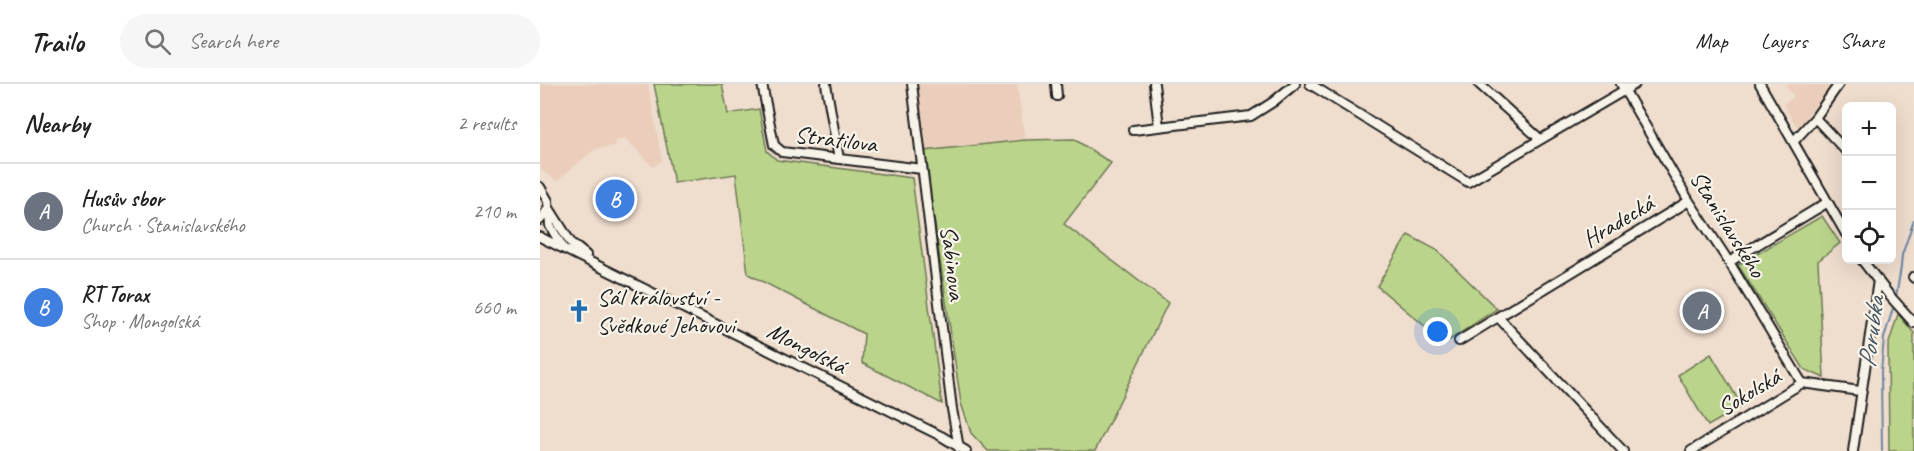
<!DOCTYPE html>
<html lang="en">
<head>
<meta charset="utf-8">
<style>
	body { margin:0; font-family:Caveat,sans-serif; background:#f6f6f6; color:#222 }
	.controls { position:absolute; right:18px; top:18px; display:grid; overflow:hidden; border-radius:9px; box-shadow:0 6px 24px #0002 }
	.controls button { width:54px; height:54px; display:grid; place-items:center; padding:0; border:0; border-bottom:2px solid #e0e0e0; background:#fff; color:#222; font:30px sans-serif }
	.you { position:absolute; left:898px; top:248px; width:21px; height:21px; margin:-15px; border:4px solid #fff; border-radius:50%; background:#1a73e8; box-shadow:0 0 0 9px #1a73e833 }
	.badge { display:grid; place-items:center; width:39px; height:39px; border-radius:50%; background:#ea580c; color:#fff; font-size:20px; font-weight:700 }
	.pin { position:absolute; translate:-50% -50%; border:3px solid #fff; box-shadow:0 2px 6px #0006 }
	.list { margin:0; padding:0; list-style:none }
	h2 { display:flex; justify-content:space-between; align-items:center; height:78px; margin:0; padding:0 24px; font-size:26px }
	h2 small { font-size:20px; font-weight:400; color:#767676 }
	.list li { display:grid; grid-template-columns:39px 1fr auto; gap:18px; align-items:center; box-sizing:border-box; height:96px; padding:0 24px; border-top:2px solid #e0e0e0 }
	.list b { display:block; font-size:22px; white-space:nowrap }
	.list p { margin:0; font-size:20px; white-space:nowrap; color:#767676 }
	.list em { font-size:20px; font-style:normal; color:#767676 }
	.icon { flex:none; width:33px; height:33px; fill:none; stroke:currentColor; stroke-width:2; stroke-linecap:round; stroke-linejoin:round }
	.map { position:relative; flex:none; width:1374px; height:367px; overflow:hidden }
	header { display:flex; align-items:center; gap:36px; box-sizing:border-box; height:84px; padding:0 30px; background:#fff; border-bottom:2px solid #e0e0e0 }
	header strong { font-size:28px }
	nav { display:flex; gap:33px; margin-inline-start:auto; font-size:21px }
	.search { width:420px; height:54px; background:#f6f6f6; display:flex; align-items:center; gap:15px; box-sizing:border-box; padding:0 21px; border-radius:33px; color:#767676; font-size:22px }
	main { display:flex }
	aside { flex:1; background:#fff }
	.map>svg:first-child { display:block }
	.built { fill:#eacebb }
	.green { fill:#bbd48b; stroke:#6c7854; stroke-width:1.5 }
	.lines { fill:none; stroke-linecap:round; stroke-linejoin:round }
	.stream { stroke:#6c87a2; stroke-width:2 }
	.street-casing { stroke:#1c1c1c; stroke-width:12 }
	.street { stroke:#f7f3e8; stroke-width:8 }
	.labels { text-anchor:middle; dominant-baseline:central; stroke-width:4.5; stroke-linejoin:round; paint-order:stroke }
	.street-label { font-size:24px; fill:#1c1c1c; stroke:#f7f3e8 }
	.poi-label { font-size:24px; fill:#1c1c1c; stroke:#f7f3e8; text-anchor:start }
	.water-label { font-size:26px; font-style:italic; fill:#44525f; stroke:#f7f3e8 }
</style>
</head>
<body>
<header>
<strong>Trailo</strong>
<div class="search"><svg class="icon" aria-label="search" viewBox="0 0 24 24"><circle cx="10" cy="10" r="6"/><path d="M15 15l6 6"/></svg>Search here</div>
<nav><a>Map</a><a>Layers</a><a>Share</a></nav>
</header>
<main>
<aside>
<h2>Nearby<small>2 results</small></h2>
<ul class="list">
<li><span class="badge" style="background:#6b7280">A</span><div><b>Husův sbor</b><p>Church · Stanislavského</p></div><em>210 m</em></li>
<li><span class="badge" style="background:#3f7fe0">B</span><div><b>RT Torax</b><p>Shop · Mongolská</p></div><em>660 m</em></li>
</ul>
</aside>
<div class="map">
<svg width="1374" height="367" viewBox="0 0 1374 367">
	<rect width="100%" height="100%" fill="#efddce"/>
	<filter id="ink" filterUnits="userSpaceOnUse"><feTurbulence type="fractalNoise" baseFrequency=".0167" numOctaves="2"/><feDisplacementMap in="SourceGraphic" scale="12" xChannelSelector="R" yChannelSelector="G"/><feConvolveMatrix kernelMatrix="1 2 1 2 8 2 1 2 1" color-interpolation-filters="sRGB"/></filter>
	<g filter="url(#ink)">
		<!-- built -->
		<path class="built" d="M0,0H108L122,77L113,83L85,54L75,57V62L55,65L17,97L0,85Z
			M376,0H477L485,56L384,67Z
			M1245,0H1292L1261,41L1257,43L1243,20L1254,13Z"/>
		<!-- green -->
		<path class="green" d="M114,0H182L188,30L219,25L227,67L237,76L372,94L402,320L322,279L324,250L208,190L196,90L134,99Z
			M534,55L571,79L524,140L628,219L555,367H448L431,349L421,319L384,67L485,56Z
			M1282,132L1300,159L1278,177L1284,294L1264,285L1198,181Z
			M868,151L897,166L957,225L905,259L837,202Z
			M1358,230L1374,249V367H1349L1348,262Z
			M1171,270L1202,322L1168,342L1138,291Z"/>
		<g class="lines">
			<!-- stream -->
			<path class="stream" d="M1356,213L1361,183L1362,171L1374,136
				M1342,367L1341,288L1344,254L1354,221"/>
			<!-- street casing -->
			<g class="street-casing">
				<path id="street" d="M222,0L234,61L242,68L382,85
					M286,0L299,75
					M372,0L412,325L419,364
					M516,0L517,12
					M614,0L619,43
					M770,0L928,98L1095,0
					M939,0L1000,55
					M1081,0L1149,117L1189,178L1262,299
					M1220,0L1306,150
					M1275,34L1306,67
					M593,46L711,32L733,18L755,0
					M1254,57L1275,34L1299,0
					M0,103L8,117L10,142L22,162
					M9,124L31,159L46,171
					M0,136L9,124
					M0,153L401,352L426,367
					M1322,176L1349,211L1374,239
					M1189,178L1288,118
					M1373,193L1374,194
					M919,257L958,233
					M1083,367L958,233L1149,117
					M1151,367L1262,299L1320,307
					M1313,367L1338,196"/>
			</g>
			<!-- street -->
			<use href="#street" class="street"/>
		</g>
	</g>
	<!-- icons -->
	<defs>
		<g id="church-bare" transform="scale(1.8)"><path d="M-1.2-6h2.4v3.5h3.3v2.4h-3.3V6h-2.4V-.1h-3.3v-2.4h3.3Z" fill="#1f6fb2" stroke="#f7f3e8" stroke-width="2.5" paint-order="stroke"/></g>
	</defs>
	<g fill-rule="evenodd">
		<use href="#church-bare" x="39" y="227"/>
	</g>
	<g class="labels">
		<!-- street labels -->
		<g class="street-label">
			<text transform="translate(296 55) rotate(7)">Stratilova</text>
			<text transform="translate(1078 137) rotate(-31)">Hradecká</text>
			<text transform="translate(1188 140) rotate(58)">Stanislavského</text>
			<text transform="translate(413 179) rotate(83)">Sabinova</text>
			<text transform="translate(267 264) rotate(27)">Mongolská</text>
			<text transform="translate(1209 308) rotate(-31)">Sokolská</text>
		</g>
		<!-- poi labels -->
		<g class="poi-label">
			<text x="57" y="213">Sál království -<tspan x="57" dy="28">Svědkové Jehovovi</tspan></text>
		</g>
		<!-- water labels -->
		<g class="water-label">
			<text transform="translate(1331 248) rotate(-83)">Porubka</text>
		</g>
	</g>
</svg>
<div class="controls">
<button>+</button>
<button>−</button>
<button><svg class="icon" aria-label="locate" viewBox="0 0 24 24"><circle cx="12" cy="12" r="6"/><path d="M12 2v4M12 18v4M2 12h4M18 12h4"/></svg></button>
</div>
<div class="you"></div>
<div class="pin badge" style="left:1162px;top:227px;background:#6b7280">A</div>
<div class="pin badge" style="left:75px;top:115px;background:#3f7fe0">B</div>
</div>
</main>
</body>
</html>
